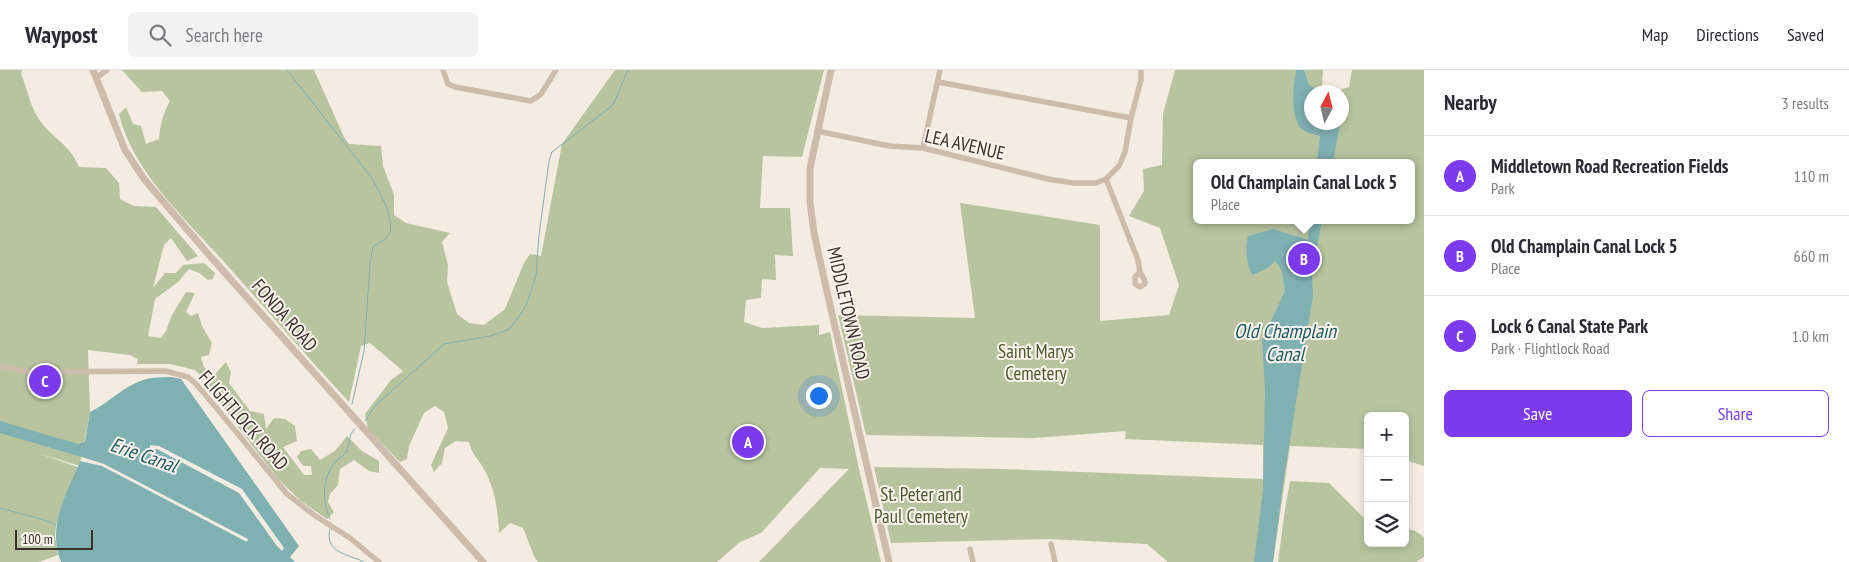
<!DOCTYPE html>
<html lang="en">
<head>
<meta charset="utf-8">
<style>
	body { margin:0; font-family:"PT Sans Narrow",sans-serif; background:#f2f2f3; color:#2b2b33 }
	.controls { position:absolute; right:15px; bottom:15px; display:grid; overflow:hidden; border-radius:8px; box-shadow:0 2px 8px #0003 }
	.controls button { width:45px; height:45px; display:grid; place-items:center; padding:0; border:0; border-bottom:1px solid #e1e1e2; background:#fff; color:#2b2b33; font:25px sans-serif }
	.compass { position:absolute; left:1304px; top:15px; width:45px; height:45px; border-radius:50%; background:#fff; box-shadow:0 2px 8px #0003; rotate:7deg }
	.scale { position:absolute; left:15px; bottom:12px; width:78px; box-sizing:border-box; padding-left:5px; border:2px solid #3b302b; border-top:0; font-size:14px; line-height:18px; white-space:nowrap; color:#3b302b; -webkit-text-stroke:4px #fbf5ee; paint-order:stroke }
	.you { position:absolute; left:818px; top:325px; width:18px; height:18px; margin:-12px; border:4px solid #fff; border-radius:50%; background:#1a73e8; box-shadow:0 0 0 8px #1a73e833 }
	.badge { display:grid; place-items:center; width:32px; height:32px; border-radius:50%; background:#7c3aed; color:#fff; font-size:16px; font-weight:700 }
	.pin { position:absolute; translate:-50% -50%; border:2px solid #fff; box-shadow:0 1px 5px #0006 }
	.popup { position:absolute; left:1193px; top:89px; width:222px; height:65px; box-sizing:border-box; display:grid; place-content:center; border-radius:8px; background:#fff; filter:drop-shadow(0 1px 4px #0005); font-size:16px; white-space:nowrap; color:#7c7c81 }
	.popup b { font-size:19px; color:#2b2b33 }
	.popup::after { content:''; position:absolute; left:50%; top:100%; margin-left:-10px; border:10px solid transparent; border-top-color:#fff }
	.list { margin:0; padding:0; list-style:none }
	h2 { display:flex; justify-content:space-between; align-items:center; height:65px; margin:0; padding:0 20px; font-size:21px }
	h2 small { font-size:16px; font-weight:400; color:#7c7c81 }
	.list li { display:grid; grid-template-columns:32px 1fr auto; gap:15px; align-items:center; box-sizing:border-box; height:80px; padding:0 20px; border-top:1px solid #e1e1e2 }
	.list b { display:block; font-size:19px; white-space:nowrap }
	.list p { margin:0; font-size:16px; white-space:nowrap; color:#7c7c81 }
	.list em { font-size:16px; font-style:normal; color:#7c7c81 }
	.actions { display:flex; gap:10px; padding:15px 20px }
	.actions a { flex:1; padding:11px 0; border:1px solid #7c3aed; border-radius:8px; text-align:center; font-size:18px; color:#7c3aed }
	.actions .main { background:#7c3aed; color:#fff }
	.icon { flex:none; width:28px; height:28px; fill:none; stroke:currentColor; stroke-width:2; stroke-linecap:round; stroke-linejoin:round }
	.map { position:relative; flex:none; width:1424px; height:492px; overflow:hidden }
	header { display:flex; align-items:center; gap:30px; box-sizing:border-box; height:70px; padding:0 25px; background:#fff; border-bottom:1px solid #e1e1e2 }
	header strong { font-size:24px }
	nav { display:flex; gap:28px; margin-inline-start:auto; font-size:18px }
	.search { width:350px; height:45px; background:#f2f2f3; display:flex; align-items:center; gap:12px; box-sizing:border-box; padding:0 18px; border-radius:8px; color:#7c7c81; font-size:19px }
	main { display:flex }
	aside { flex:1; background:#fff }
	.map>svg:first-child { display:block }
	.green { fill:#b8c4a0; fill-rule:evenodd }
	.water { fill:#7fb0b2 }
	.pier { fill:#f4ebe1 }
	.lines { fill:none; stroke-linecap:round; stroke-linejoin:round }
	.stream { stroke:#7fb0b2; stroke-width:1 }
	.minor { stroke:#cdbbac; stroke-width:5.5 }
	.tertiary { stroke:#cdbbac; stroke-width:7 }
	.labels { text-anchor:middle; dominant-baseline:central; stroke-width:4; stroke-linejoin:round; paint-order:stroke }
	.street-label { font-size:19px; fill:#3b302b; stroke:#fbf5ee }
	.park-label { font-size:19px; fill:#4a5a2e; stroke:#fbf5ee }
	.water-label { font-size:20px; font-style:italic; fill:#1f5a5e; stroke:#fbf5ee }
</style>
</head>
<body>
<header>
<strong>Waypost</strong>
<div class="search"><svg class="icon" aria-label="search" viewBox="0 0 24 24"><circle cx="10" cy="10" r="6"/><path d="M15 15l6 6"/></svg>Search here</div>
<nav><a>Map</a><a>Directions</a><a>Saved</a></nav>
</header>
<main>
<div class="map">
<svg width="1424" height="492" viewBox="0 0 1424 492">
	<rect width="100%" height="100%" fill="#f4ebe1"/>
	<!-- green -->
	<path class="green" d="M0,0H22L21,4C28,20 30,38 41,52C54,70 69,73 79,97L106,98L119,113L120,129L134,136L156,137L198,186L187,191L171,168L164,175L153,218L165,203H176L183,195L204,193L215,203L213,209L208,210L199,203L189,199L178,212L155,229L148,266L161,268L166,261L172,245L186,222L195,223L186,242L191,246L198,243L202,256L212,273L209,285L201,287L204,297L213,306L226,292L231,302L229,313L250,341L264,344L266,359L274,348L285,349L295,356L297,371L283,377L304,405H312L311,396H303L297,387L301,381L311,379L320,390L335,381L347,366L362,381L379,391V403L369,401L354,390L340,399L338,415L330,424L328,432L334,442L327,449L301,431L279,410L228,344L205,310L195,300L170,294H137L138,289L130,285L88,280L90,342L80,396L37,383L78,397L56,455L55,466L58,485L39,492H0Z
		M122,0H314L344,67L349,74L381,76L383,96L394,125V145L406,153L450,163L442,172L448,195L447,212L457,244L469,253L484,255L505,239L524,193L530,184L541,186L562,74L615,0H824L802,87L763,86L760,138H790L793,186L775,185L776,210L762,209L761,228L746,230L744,252L762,258L819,255V265L830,262L859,399L881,492H759L849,399L820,398L761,463L740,472L717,492H538L534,486L523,458L510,453L499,463C498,440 495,419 484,399C477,387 472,385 469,372L456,371L445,378L442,393L434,402L431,395L448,358L444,342L435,336L424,343L409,376L407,389L400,392L368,359L365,344L391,310L403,301L370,273L361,276L349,332C307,287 267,240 226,194C187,150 133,103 119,44L126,37L133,54L141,56L146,74L159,69C160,55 163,44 170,31L162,21L142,22Z
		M1175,0H1323L1322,17L1334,22L1349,17L1352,0H1424V396L1405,390V346H1368V379L1290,376L1273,492H1168L1147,474L1049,469L891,473L874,397L1002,399L1263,409V375L1125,369L1126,361L1034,368L866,365L838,245L975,248L960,133L1100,155V251L1169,245L1179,215L1160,158L1129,146L1144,121L1143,99L1162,95L1163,44ZM1312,22H1342V52H1312ZM1196,93H1412V150H1196Z
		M1290,411L1329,413L1368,452V473H1405V458L1415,461L1424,467V487L1416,492H1278L1285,439Z"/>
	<!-- water -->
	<path class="water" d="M1296,0H1304L1309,15L1322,22H1312V52L1340,53L1333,93H1317L1320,66C1313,64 1304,63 1299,56C1290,41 1294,16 1296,0Z
		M1310,150H1322L1312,205L1313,226L1283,414L1273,492H1254L1263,421L1265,321L1262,270L1285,221L1282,202L1276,191L1266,199L1252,205C1246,191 1245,180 1248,166L1273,159L1308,170Z
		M172,307L181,309L299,476L290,487L295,492H61C46,454 68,422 82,387L0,363V351L78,374L85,372L90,342C111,332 128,311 152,308C159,307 165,307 172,307Z"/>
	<!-- pier -->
	<path class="pier" d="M150,375L159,376L242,419L284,478L282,481L277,476L239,423L157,379H150Z
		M82,387L104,394L248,469L247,472L102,396L80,391Z"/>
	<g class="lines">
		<!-- stream -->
		<path class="stream" d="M287,0L371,107C381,124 391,141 391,162L385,169L373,177L370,194L364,281L352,334
			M365,351L375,336L444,274L490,266L510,259L526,236L536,205L539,165L549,91L552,82L613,35L628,0
			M0,438L41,449L56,455
			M330,449C322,431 322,408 335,392C339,388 344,386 347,381C350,374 348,364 355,359
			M330,459C324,483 348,484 364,492"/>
		<!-- minor -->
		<path class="minor" d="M443,0L448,14L455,17L531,31L541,24L556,0
			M96,8L107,0
			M938,12L1131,48
			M817,61L889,76L923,78L1048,109L1073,113H1096L1106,109L1119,96L1125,82L1131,48L1141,10V0
			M923,78L940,0
			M1106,109L1138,190L1140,202
			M1140,202L1145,211V214L1140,217L1135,214V207Z
			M0,296L28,302L165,301L188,307L196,314L219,341L287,424L314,445L350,468L379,492
			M1051,474L1055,492
			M970,479L973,492"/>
		<!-- tertiary -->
		<path class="tertiary" d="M93,0L125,80L144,109L209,185L483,492
			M831,0L810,98V132L814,163L825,213L889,492"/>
	</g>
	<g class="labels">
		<!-- street labels -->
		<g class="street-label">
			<text transform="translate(965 74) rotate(13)">LEA AVENUE</text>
			<text transform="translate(849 243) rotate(77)">MIDDLETOWN ROAD</text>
			<text transform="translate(285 245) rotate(49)">FONDA ROAD</text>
			<text transform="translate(244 350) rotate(49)">FLIGHTLOCK ROAD</text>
		</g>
		<!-- park labels -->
		<g class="park-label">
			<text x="1036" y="281">Saint Marys<tspan x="1036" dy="22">Cemetery</tspan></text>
			<text x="921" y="424">St. Peter and<tspan x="921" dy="22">Paul Cemetery</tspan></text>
		</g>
		<!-- water labels -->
		<g class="water-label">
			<text x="1285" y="261">Old Champlain<tspan x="1285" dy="23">Canal</tspan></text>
			<text transform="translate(144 385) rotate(19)">Erie Canal</text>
		</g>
	</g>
</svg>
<div class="controls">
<button>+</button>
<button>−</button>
<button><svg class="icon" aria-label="layers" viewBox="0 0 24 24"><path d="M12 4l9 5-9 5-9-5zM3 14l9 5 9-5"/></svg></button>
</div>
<svg class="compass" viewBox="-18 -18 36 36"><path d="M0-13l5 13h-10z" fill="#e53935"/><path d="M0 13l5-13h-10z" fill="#7c7c81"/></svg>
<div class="scale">100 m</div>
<div class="you"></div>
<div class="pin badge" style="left:748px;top:372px">A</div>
<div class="pin badge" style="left:1304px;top:189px">B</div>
<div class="popup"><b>Old Champlain Canal Lock 5</b>Place</div>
<div class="pin badge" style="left:45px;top:311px">C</div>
</div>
<aside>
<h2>Nearby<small>3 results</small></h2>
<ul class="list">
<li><span class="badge">A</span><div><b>Middletown Road Recreation Fields</b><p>Park</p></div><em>110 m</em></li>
<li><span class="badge">B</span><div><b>Old Champlain Canal Lock 5</b><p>Place</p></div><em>660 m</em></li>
<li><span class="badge">C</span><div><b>Lock 6 Canal State Park</b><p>Park · Flightlock Road</p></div><em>1.0 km</em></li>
</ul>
<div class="actions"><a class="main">Save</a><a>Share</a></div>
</aside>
</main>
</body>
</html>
